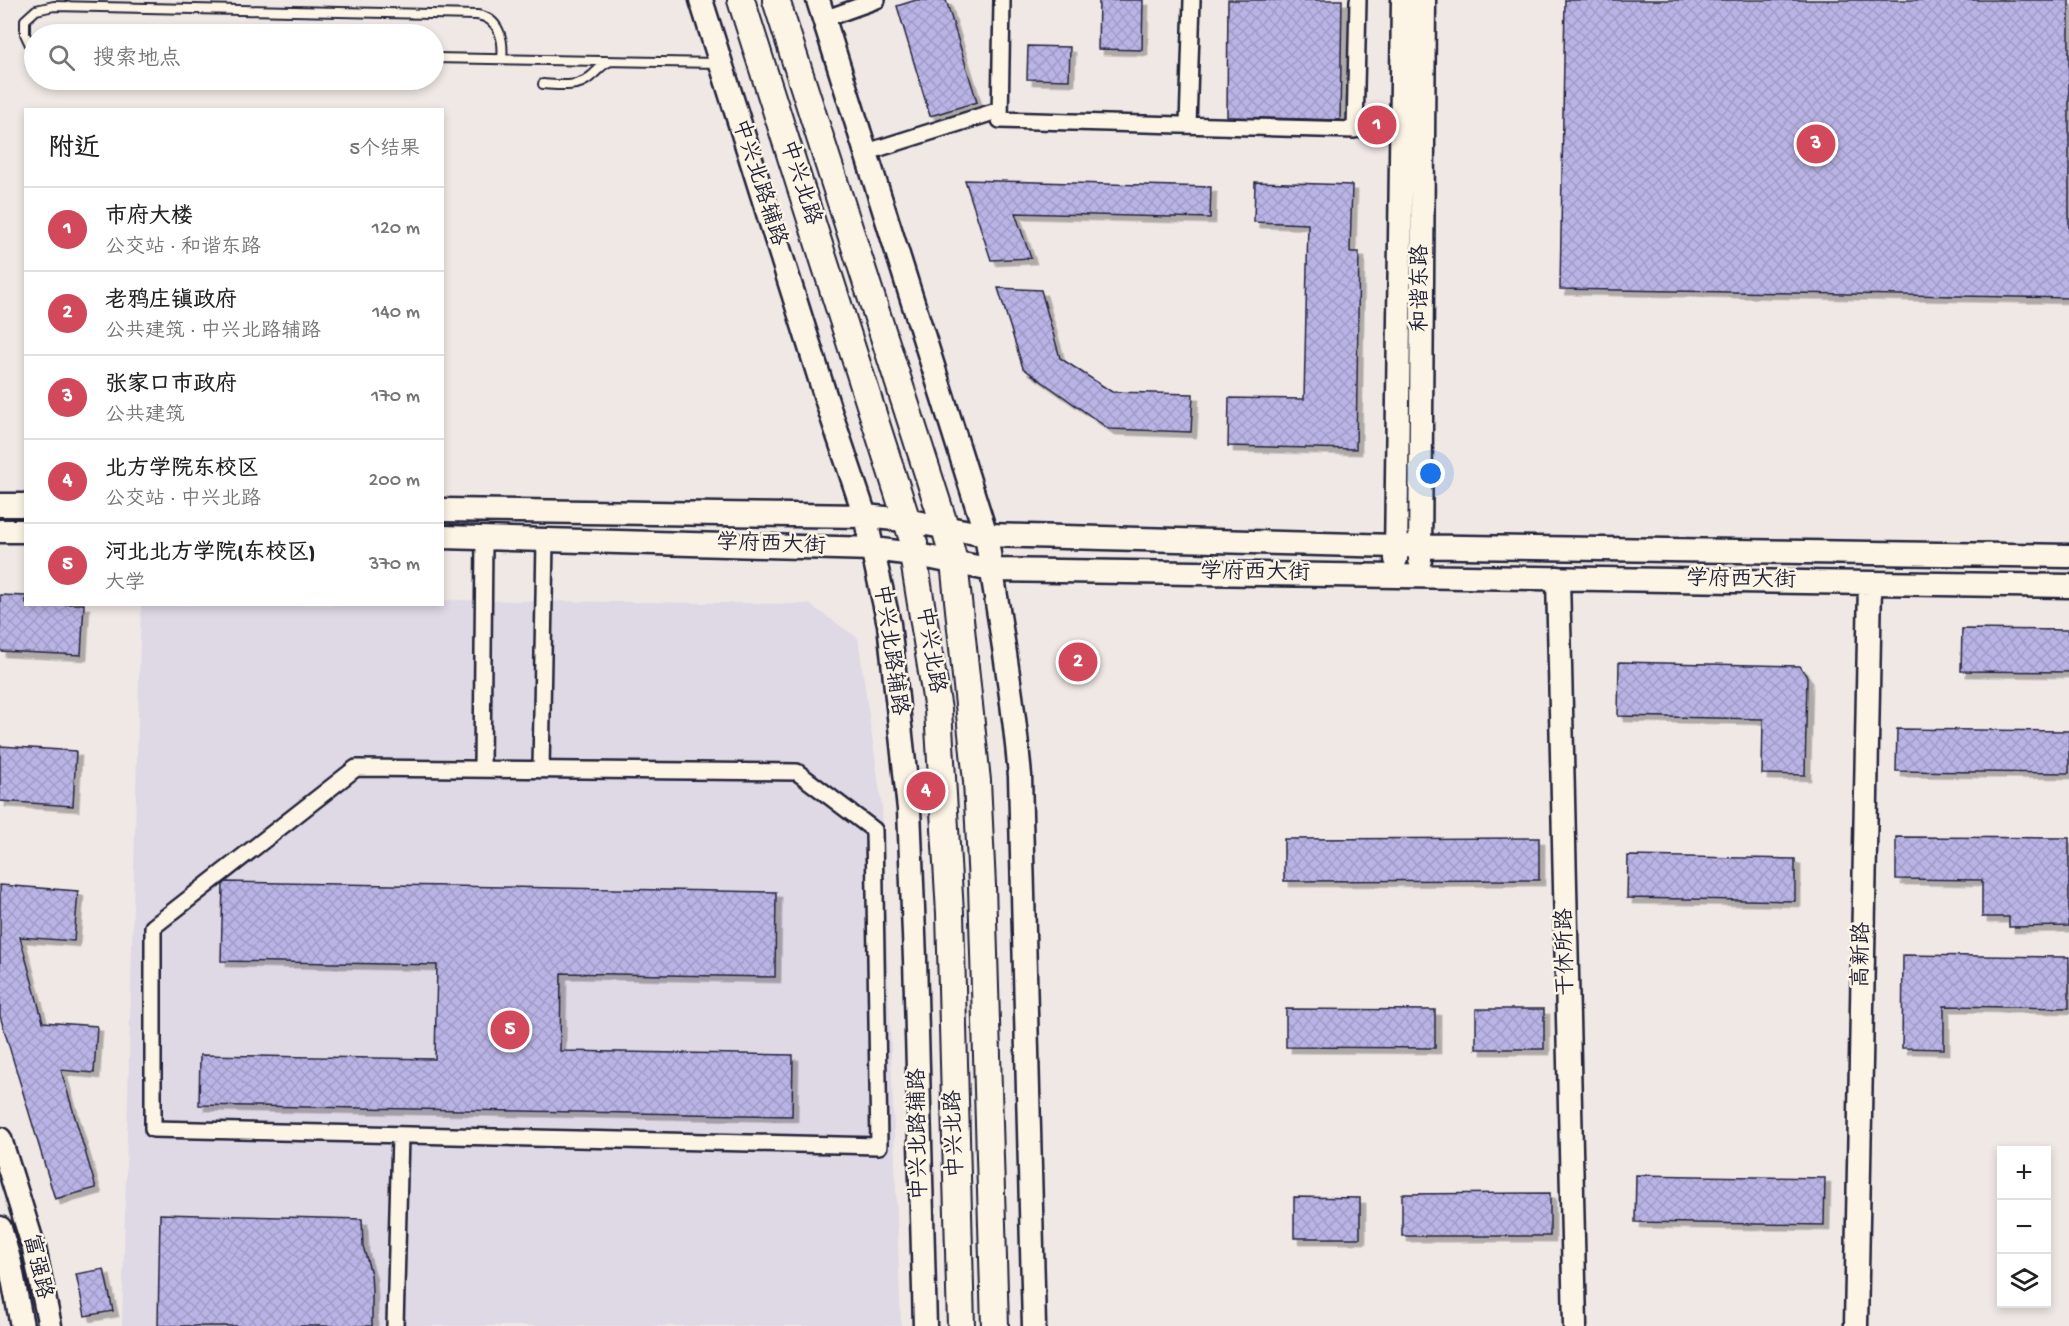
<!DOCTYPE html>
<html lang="zh">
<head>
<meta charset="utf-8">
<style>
	body { margin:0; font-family:"Gochi Hand","LXGW WenKai TC",sans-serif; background:#f2f2f2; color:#222 }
	.controls { position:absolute; right:18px; bottom:18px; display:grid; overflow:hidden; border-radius:0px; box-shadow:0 3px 9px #0003 }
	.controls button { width:54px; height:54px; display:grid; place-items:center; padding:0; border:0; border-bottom:2px solid #e0e0e0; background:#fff; color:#222; font:30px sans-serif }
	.you { position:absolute; left:1431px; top:474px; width:21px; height:21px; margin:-15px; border:4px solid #fff; border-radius:50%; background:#1a73e8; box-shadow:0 0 0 9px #1a73e833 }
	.badge { display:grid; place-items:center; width:39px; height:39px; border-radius:50%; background:#d1495b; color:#fff; font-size:20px; font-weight:700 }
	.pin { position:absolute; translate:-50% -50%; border:3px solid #fff; box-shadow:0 2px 6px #0006 }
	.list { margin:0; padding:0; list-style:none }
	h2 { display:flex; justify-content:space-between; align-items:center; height:78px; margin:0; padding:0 24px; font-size:26px }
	h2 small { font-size:20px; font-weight:400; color:#767676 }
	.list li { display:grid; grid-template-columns:39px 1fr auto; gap:18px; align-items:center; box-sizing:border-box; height:84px; padding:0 24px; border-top:2px solid #e0e0e0 }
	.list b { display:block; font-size:22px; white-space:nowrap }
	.list p { margin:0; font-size:20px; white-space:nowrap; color:#767676 }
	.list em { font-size:20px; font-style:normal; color:#767676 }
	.icon { flex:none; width:33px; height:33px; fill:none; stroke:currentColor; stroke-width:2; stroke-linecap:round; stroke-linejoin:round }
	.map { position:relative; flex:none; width:2069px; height:1326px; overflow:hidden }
	.search { position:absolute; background:#fff; box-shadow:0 3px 9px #0003; left:24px; top:24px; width:420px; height:66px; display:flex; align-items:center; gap:15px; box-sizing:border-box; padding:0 21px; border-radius:33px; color:#767676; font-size:22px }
	.panel { position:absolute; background:#fff; box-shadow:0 3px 9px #0003; left:24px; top:108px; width:420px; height:498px; border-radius:0px }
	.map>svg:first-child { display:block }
	.built { fill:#dfd8e5 }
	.building { fill:url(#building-cross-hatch); stroke:#22223b; stroke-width:1.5; filter:url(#shadow) }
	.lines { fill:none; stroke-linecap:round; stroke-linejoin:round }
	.lane-casing { stroke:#22223b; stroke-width:12 }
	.street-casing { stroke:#22223b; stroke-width:20 }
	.secondary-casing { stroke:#22223b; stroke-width:27 }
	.primary-casing { stroke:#22223b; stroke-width:30 }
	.lane { stroke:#fcf5e5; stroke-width:8 }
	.street { stroke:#fcf5e5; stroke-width:15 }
	.secondary { stroke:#fcf5e5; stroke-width:22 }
	.primary { stroke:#fcf5e5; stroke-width:26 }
	.labels { text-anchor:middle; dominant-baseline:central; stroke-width:5; stroke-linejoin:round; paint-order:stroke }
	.street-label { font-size:22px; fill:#22223b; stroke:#fcf5e5 }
</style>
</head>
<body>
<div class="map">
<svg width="2069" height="1326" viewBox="0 0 2069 1326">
	<defs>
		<pattern id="building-cross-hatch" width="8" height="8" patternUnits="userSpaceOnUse" patternTransform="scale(1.5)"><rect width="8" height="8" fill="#b9b4e5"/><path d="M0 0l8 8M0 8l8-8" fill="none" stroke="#9f9ac5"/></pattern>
		<filter id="shadow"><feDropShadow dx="5.5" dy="5.5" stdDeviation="0" flood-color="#0004"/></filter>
	</defs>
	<rect width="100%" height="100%" fill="#efe8e5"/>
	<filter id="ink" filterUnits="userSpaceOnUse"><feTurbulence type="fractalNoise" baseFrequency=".0167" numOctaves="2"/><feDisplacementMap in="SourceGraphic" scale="12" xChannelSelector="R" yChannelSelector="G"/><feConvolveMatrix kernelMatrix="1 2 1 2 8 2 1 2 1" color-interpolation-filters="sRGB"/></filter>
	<g filter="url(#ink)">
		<!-- built -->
		<path class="built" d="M443,600L809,604L858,638L882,807L901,1326H122L141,605L442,604Z"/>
		<!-- building -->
		<path class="building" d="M916,0H946L977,102L930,116L897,6Z
			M1099,0H1143L1142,50L1098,49Z
			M1228,0H1342L1340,120L1227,117Z
			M1565,0H2069V298L1560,289Z
			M1028,46L1070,47L1069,80L1027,79Z
			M965,180L1211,187L1210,218L1015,213L1031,258L991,260Z
			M1255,182L1352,185L1350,252H1359L1356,449L1228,446L1229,398L1304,399L1308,224L1254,222Z
			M998,288L1041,290L1060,358L1112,392L1193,394L1191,432L1109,429L1023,368Z
			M0,595L26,596V604H84L81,655L0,651Z
			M1962,629L2069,630V672L1961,671Z
			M1619,662L1800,666L1807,677L1805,775L1762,774L1763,719L1618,716Z
			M1897,729L2069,731V773L1896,771Z
			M0,746L76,751L73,806L0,801Z
			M1896,837L2069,838V926L2009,927V917H1982V880L1896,879Z
			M1539,838V880L1284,881V839Z
			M1628,856L1795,859V901L1627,898Z
			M226,882L776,892L775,977L561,973L560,1051L793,1055L792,1116L199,1105L200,1055L435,1059L437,965L221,961L223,885Z
			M0,885L78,891L74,941L20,937L43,1022L97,1026L94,1073L61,1070L96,1188L55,1199L0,1016Z
			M1903,955L2069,957V1008L1944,1006V1049L1902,1048Z
			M1286,1009L1435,1010V1048L1286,1047Z
			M1476,1009H1544V1049H1476Z
			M1636,1175L1825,1178L1824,1225L1635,1222Z
			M1550,1193V1236H1402V1194Z
			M1294,1197L1360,1198V1238H1294Z
			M160,1214L362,1219L363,1246L371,1274L372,1290V1326H158Z
			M104,1269L113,1311L85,1316L76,1274Z"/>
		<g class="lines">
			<!-- lane casing -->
			<g class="lane-casing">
				<path id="lane" d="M34,50L32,49L25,34V20L36,10L54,6L477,15C500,18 504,41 502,59
					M434,58L719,63
					M543,84C559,85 578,88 590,77C597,72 601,65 609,62"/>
			</g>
			<!-- street casing -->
			<g class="street-casing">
				<path id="street" d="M1002,0L1000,120L1355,130L1358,0
					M824,19L877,0
					M1188,125L1192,0
					M867,152L1000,110
					M356,768L797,772L874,830L879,1146L153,1129V927Z
					M482,769L484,538
					M541,770L545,540
					M395,1326L400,1135"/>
			</g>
			<!-- secondary casing -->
			<g class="secondary-casing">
				<path id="secondary" d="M701,0L830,411L865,516L889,624L909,809L915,959L925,1326
					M818,0L986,535C999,616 1013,695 1020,776L1034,1326
					M0,505H26
					M442,510L865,516L905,520L986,535L1396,546L2069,556
					M0,531H26
					M442,537L873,549L913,554L992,570L2069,586
					M1396,559L1403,0
					M1420,560L1424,0
					M1558,578L1575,1326
					M0,1139L34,1248L50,1326
					M0,1228L10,1263L22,1326
					M1856,1326L1870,583"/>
			</g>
			<!-- primary casing -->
			<g class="primary-casing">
				<path id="primary" d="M741,0L914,543L913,554L938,710L950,913L961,1326
					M776,0L945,527L954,562L977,781L982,886L995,1326"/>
			</g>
			<!-- lane -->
			<use href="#lane" class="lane"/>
			<!-- street -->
			<use href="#street" class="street"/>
			<!-- secondary -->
			<use href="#secondary" class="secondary"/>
			<!-- primary -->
			<use href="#primary" class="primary"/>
		</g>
	</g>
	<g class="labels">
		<!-- street labels -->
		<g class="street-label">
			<text transform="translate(758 183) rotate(72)">中兴北路辅路</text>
			<text transform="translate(799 183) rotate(72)">中兴北路</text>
			<text transform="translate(1422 288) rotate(-90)">和谐东路</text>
			<text transform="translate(771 546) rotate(2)">学府西大街</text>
			<text transform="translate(1255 574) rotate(1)">学府西大街</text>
			<text transform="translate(1741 581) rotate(1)">学府西大街</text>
			<text transform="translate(889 650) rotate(82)">中兴北路辅路</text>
			<text transform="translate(929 650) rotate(81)">中兴北路</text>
			<text transform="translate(1567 952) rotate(-91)">干休所路</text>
			<text transform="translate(1863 955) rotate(-89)">高新路</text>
			<text transform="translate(920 1134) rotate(-91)">中兴北路辅路</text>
			<text transform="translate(956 1134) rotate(-92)">中兴北路</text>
			<text transform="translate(36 1267) rotate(77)">富强路</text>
		</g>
	</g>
</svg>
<div class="controls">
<button>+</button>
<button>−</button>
<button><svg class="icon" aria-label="layers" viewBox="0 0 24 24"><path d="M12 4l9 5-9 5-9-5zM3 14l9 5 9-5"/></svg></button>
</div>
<div class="you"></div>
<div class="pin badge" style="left:1377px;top:125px">1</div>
<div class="pin badge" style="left:1078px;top:662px">2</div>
<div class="pin badge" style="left:1816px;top:144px">3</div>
<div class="pin badge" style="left:926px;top:791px">4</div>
<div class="pin badge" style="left:510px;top:1030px">5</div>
<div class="search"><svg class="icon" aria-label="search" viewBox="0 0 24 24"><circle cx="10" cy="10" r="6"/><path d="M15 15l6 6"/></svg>搜索地点</div>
<section class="panel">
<h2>附近<small>5个结果</small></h2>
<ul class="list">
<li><span class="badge">1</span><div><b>市府大楼</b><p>公交站 · 和谐东路</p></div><em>120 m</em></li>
<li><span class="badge">2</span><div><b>老鸦庄镇政府</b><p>公共建筑 · 中兴北路辅路</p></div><em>140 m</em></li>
<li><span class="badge">3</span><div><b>张家口市政府</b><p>公共建筑</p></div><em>170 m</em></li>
<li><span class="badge">4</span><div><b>北方学院东校区</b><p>公交站 · 中兴北路</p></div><em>200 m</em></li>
<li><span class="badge">5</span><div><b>河北北方学院(东校区)</b><p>大学</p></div><em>370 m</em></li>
</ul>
</section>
</div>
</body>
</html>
